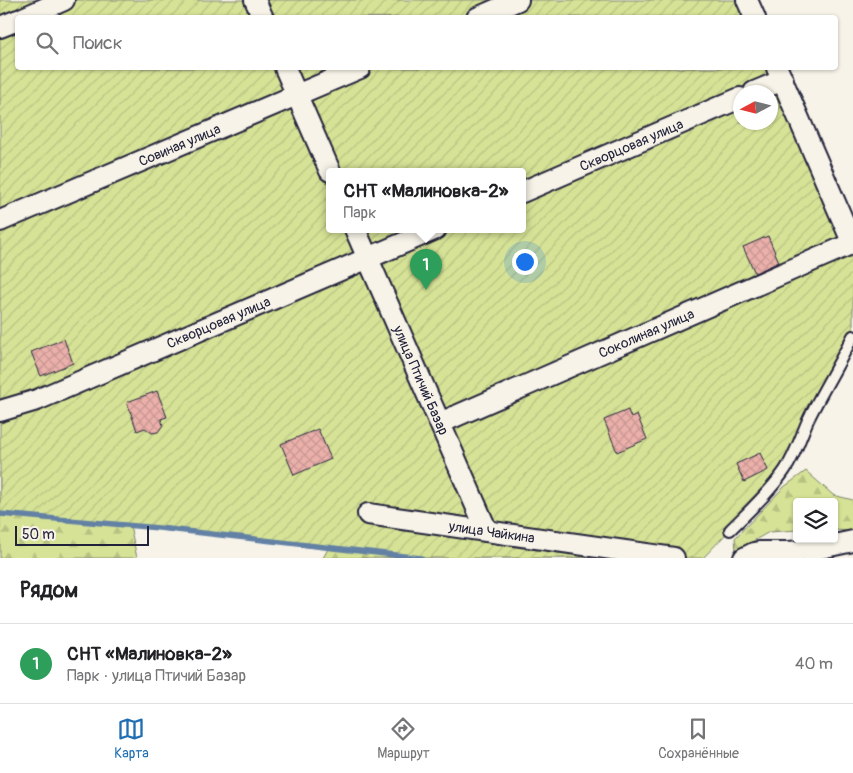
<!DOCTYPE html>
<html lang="ru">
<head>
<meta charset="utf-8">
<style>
	body { margin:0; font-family:Pangolin,sans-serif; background:#f2f2f2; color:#202124 }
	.controls { position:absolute; right:15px; bottom:15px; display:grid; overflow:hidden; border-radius:5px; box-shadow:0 1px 4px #0004 }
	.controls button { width:45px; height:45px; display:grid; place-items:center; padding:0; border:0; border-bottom:1px solid #e0e0e0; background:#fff; color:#202124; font:25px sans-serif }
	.compass { position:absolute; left:733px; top:85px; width:45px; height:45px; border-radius:50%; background:#fff; box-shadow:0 1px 4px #0004; rotate:263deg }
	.scale { position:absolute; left:15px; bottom:12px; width:134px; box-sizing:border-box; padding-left:5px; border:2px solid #22223b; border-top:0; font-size:14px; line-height:18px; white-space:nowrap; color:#22223b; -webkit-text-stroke:4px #f7f3e8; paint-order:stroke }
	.you { position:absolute; left:524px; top:261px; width:18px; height:18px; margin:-12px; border:4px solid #fff; border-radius:50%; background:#1a73e8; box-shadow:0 0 0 8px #1a73e833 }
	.badge { display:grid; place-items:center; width:32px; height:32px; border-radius:50%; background:#1f6fb2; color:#fff; font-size:16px; font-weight:700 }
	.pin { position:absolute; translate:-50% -41px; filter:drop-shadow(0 1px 2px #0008) }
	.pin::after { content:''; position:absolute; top:26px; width:18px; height:15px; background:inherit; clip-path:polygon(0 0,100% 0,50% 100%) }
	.popup { position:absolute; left:326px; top:168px; width:200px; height:65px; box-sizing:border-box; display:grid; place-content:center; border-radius:5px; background:#fff; filter:drop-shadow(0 1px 4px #0005); font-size:16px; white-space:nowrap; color:#757577 }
	.popup b { font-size:19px; color:#202124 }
	.popup::after { content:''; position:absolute; left:50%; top:100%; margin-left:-10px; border:10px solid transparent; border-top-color:#fff }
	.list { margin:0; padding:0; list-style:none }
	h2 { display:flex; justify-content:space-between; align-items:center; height:65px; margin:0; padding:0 20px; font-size:21px }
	h2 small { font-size:16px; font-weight:400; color:#757577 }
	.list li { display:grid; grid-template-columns:32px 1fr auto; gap:15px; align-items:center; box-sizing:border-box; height:80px; padding:0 20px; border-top:1px solid #e0e0e0 }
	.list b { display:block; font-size:19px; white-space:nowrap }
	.list p { margin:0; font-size:16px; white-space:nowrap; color:#757577 }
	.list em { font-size:16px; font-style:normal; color:#757577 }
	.icon { flex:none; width:28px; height:28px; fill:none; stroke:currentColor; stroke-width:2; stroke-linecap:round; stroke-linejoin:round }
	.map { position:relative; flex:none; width:853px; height:558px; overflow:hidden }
	.search { position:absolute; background:#fff; box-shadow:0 1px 4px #0004; left:15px; right:15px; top:15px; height:55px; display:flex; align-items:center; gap:12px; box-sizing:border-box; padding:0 18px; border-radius:5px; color:#757577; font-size:19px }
	.sheet { height:145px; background:#fff }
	nav { display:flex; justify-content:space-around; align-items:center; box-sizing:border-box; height:70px; border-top:1px solid #e0e0e0; background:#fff; font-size:14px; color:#757577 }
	nav a { display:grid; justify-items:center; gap:2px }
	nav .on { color:#1f6fb2 }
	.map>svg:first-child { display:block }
	.forest { fill:url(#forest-firs); stroke:#7c8268 }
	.garden { fill:url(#garden-furrows); stroke:#7c8268; fill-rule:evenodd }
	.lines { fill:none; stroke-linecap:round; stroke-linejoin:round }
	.stream { stroke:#6381a4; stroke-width:5.5 }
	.building { fill:url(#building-cross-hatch); stroke:#22223b }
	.service-casing { stroke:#22223b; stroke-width:14 }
	.minor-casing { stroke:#22223b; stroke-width:24 }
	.service { stroke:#f7f3e8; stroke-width:10 }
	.minor { stroke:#f7f3e8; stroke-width:20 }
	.labels { text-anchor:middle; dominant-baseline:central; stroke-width:4; stroke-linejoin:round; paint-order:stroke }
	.street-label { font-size:14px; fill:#22223b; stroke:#f7f3e8 }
</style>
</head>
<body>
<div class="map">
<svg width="853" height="558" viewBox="0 0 853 558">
	<defs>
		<pattern id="forest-firs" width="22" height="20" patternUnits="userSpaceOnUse" patternTransform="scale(1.25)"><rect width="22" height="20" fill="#d6e396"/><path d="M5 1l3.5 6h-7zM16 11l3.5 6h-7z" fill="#b7c282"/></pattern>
		<pattern id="garden-furrows" width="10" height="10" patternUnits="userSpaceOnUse" patternTransform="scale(1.25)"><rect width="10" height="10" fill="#d6e396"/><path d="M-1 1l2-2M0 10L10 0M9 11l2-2" fill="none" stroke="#b7c282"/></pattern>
		<pattern id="building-cross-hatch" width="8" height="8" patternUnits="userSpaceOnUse" patternTransform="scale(1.25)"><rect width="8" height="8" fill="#ebb0aa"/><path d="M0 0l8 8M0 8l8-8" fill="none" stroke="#c99793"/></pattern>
	</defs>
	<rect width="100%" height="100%" fill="#f7f3e8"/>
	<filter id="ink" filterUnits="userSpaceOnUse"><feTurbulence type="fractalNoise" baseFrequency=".02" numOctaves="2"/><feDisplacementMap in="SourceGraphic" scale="10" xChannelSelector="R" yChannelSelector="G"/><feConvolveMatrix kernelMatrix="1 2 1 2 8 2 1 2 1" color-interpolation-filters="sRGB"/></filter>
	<g filter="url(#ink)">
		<!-- forest -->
		<path class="forest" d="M806,471L833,495L853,500V531L834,530V502H797V530L769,532L736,551L735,538L784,487Z
			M0,472L120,478L137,558H0Z
			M333,540L580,558H323Z"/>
		<!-- garden -->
		<path class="garden" d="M0,0H747L755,17L18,18V68H777L853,244V336L771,487L703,558H421L159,528L0,514ZM740,92H770V122H740ZM330,171H522V229H330Z"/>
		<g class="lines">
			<!-- stream -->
			<path class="stream" d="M0,514L159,528L421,558"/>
		</g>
		<!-- building -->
		<path class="building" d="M768,236L779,262L755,273L743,247Z
			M64,339L73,363L41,376L31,352Z
			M157,391L167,417L161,419L163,425L158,432L152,433L145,428L137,431L127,402Z
			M628,410L631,418L637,415L647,439L617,452L604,420Z
			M318,429L331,459L294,475L281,444Z
			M760,453L768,470L744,482L736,464Z"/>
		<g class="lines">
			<!-- service casing -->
			<g class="service-casing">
				<path id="service" d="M730,530C749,511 770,492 785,470C796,454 801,435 809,418C823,390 839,364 853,336"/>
			</g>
			<!-- minor casing -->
			<g class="minor-casing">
				<g id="minor">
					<path d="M255,0L263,18"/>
					<path d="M747,0L755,18"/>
					<path d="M23,18L64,0"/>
					<path d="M477,18L518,0"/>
					<path d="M0,27L18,20"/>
					<path d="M285,68L330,171"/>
					<path d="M777,68L853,244"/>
					<path d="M754,92L783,80"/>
					<path id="s1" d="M522,192L740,98"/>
					<path id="s2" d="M0,221L360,68"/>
					<path id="s3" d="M355,229L487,531"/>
					<path id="s4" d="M0,411L37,400L436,229"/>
					<path id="s5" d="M440,423L853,243"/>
					<path id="s6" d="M368,514L674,558"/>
					<path d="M744,558L754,553L759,552H789L811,550L853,541"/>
				</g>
			</g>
			<!-- service -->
			<use href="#service" class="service"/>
			<!-- minor -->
			<use href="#minor" class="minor"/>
		</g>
	</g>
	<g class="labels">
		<!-- street labels -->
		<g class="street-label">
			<text stroke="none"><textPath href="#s2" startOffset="195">Совиная улица</textPath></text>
			<text stroke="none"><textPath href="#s1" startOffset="119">Скворцовая улица</textPath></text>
			<text stroke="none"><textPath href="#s4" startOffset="236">Скворцовая улица</textPath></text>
			<text stroke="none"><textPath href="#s5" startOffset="225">Соколиная улица</textPath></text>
			<text stroke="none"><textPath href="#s3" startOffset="165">улица Птичий Базар</textPath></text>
			<text stroke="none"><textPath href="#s6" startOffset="125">улица Чайкина</textPath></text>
		</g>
	</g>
</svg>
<div class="controls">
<button><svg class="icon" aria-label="layers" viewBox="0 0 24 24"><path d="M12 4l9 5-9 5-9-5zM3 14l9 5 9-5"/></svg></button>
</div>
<svg class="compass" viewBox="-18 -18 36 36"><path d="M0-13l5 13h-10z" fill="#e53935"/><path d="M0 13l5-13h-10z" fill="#757577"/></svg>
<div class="scale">50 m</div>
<div class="you"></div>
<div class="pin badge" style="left:426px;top:290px;background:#2e9e5b">1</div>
<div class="popup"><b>СНТ «Малиновка-2»</b>Парк</div>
<div class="search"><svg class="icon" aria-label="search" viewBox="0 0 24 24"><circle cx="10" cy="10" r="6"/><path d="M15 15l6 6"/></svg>Поиск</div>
</div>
<section class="sheet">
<h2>Рядом<small></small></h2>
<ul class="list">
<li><span class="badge" style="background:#2e9e5b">1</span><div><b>СНТ «Малиновка-2»</b><p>Парк · улица Птичий Базар</p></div><em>40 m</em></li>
</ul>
</section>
<nav>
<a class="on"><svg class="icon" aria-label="map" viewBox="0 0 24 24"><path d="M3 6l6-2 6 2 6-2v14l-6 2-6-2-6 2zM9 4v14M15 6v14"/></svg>Карта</a>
<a><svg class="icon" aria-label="directions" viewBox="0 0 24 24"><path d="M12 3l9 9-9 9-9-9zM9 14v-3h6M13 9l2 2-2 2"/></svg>Маршрут</a>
<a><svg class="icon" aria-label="saved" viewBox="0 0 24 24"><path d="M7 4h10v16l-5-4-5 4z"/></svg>Сохранённые</a>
</nav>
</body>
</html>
